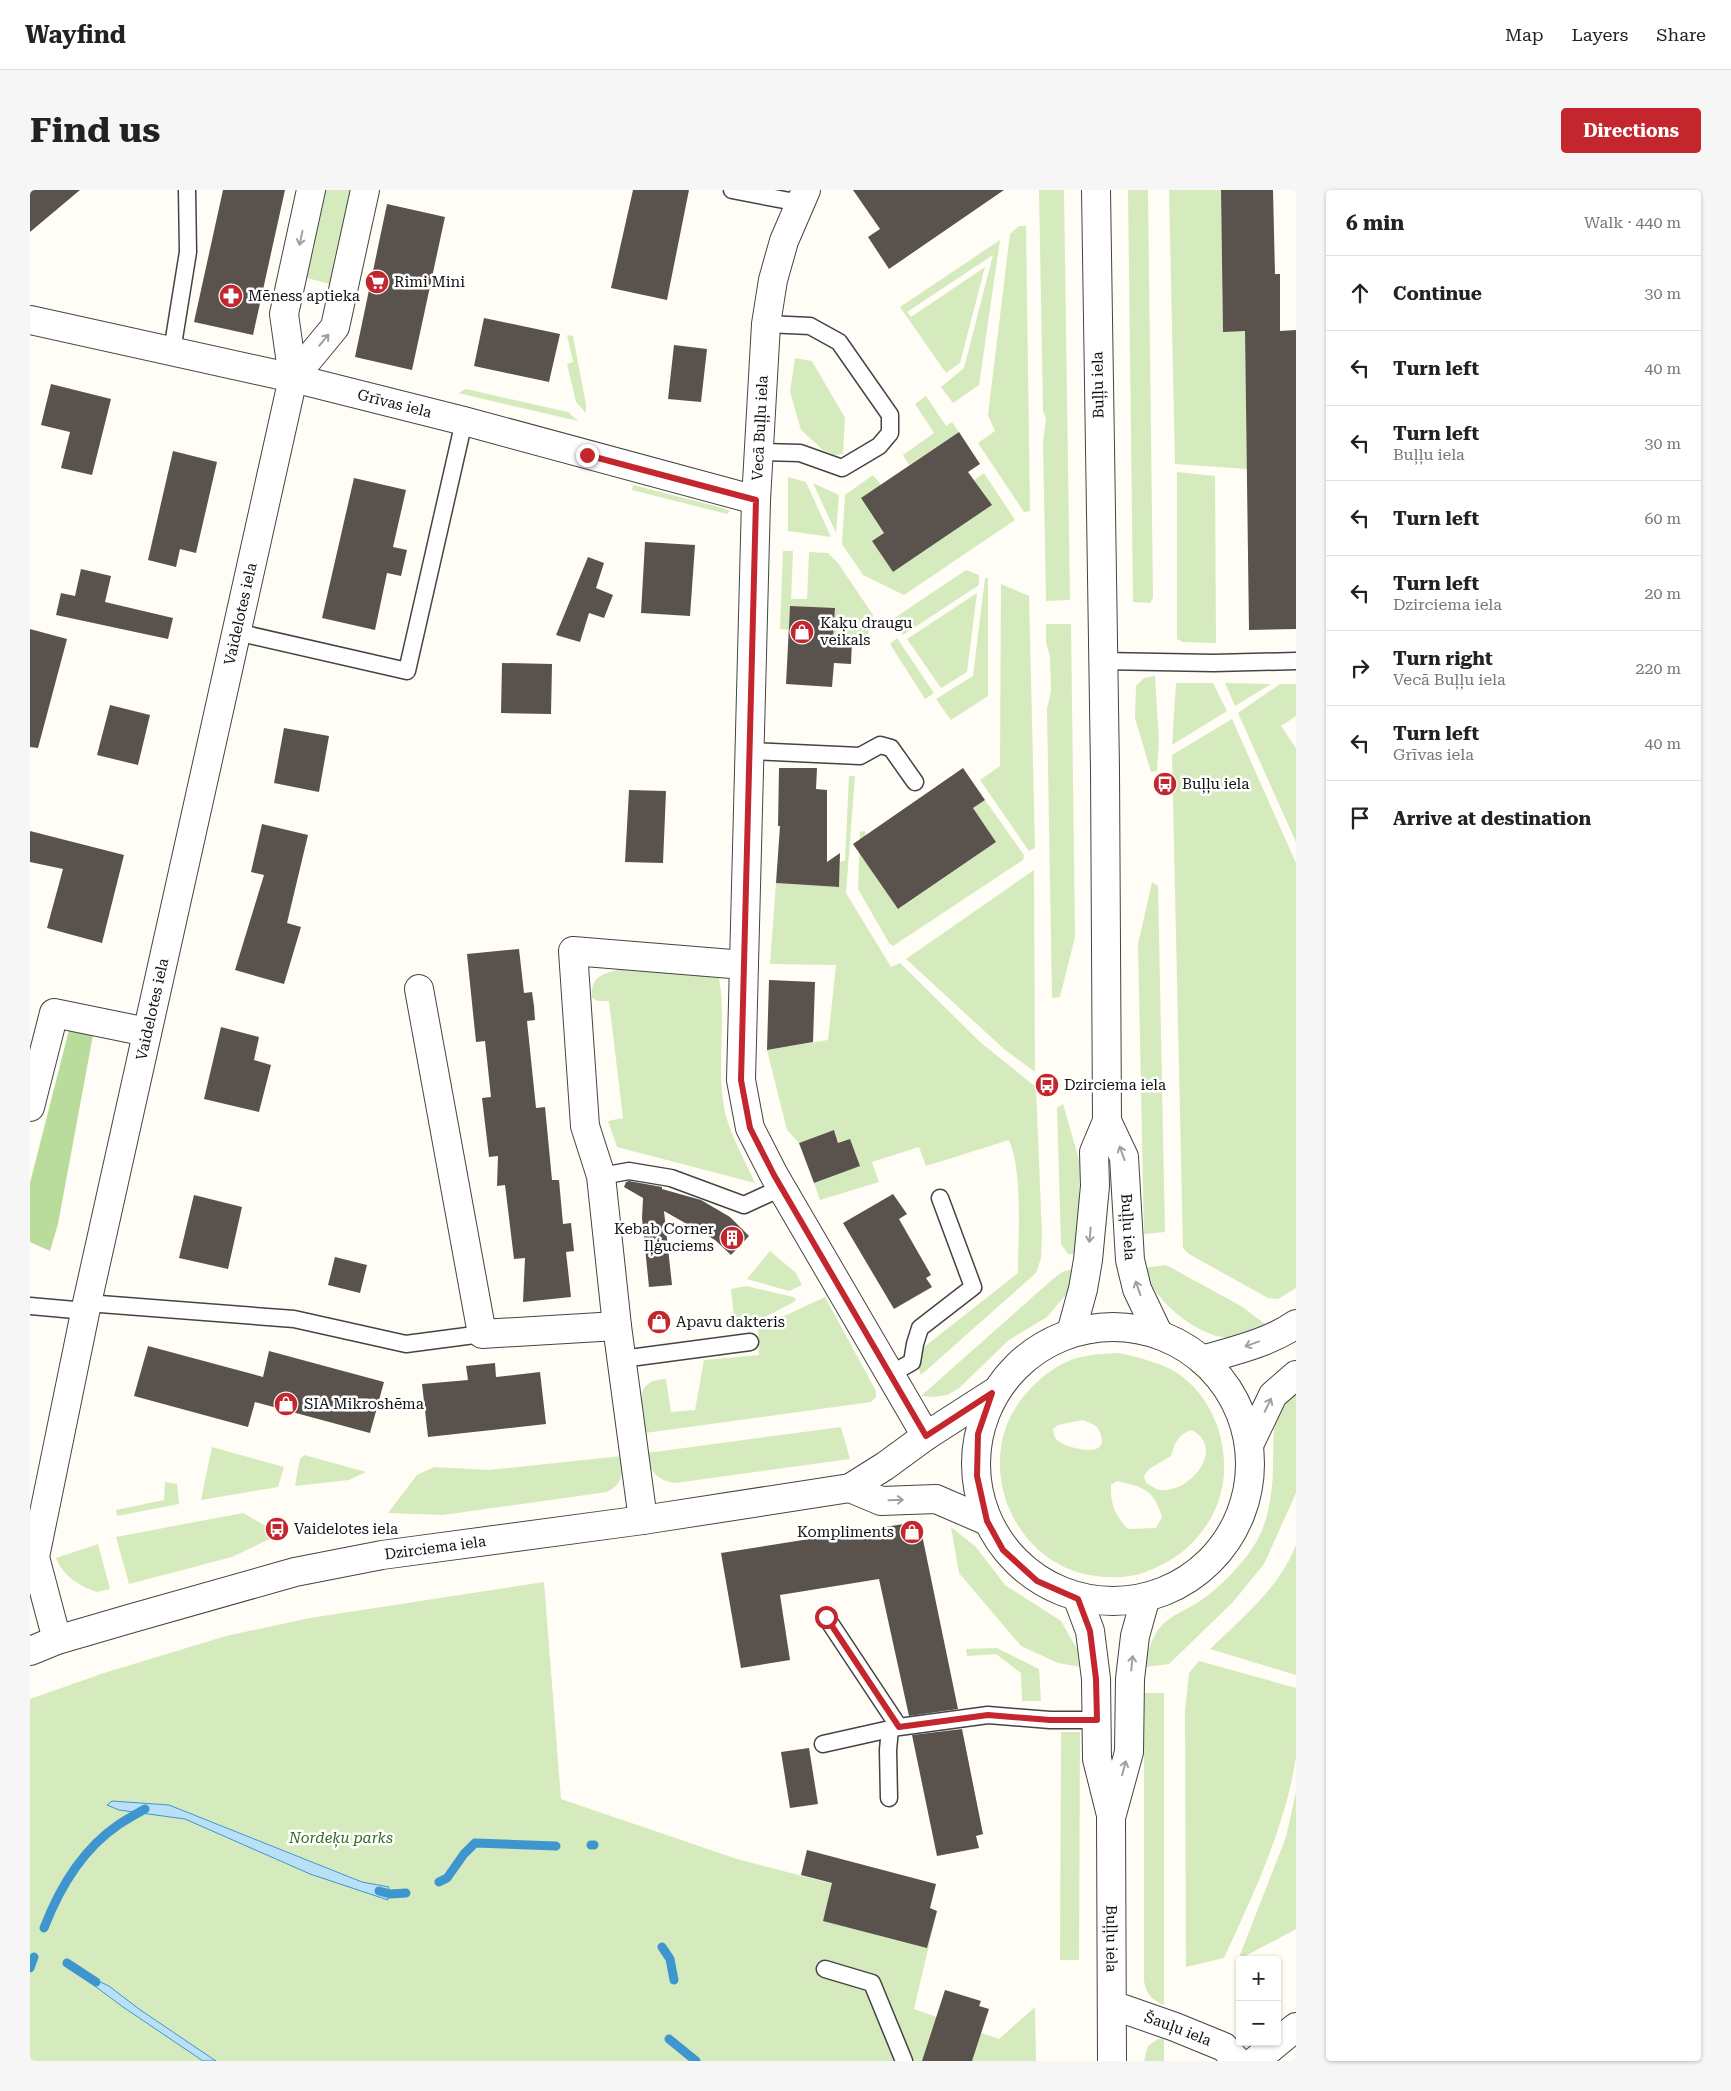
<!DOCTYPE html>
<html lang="en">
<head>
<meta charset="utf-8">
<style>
	body { margin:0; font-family:"Roboto Serif",serif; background:#f6f6f6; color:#222 }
	.controls { position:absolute; right:15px; bottom:15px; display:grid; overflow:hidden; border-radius:5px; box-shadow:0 1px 4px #0004 }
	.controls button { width:45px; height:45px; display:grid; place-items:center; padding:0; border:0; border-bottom:1px solid #e0e0e0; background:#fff; color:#222; font:25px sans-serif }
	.stop { position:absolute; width:15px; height:15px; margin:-11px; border:4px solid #c4262e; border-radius:50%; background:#fff }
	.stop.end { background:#c4262e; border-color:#fff; box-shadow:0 1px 5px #0008 }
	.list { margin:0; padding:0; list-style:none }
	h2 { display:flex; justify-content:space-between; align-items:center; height:65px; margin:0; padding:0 20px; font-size:21px }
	h2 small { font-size:16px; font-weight:400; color:#767676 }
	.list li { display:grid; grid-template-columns:32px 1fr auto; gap:15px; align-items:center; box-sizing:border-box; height:75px; padding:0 20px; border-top:1px solid #e0e0e0 }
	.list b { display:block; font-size:19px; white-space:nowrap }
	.list p { margin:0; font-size:16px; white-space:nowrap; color:#767676 }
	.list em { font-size:16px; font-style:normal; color:#767676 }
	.icon { flex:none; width:28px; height:28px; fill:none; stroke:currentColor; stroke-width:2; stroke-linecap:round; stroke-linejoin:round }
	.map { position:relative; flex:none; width:1266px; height:1871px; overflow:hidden; border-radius:5px }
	header { display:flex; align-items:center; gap:30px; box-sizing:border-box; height:70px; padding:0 25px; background:#fff; border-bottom:1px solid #e0e0e0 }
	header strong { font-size:24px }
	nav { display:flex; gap:28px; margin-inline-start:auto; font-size:18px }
	.intro { display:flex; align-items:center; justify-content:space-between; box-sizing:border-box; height:120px; padding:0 30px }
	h1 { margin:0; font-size:35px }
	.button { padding:12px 22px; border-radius:5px; background:#c4262e; color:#fff; font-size:18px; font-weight:700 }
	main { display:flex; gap:30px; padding:0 30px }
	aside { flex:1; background:#fff; border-radius:5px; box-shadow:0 1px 4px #0004 }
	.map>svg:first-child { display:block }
	.green { fill:#d5ebbd; fill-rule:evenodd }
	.forest { fill:#b9dc9c }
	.water { fill:#b9e0f7; stroke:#3f96cf }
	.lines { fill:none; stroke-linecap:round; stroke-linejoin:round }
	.stream { stroke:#3f96cf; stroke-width:9 }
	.building { fill:#5a524d }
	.service-casing { stroke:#444; stroke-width:19 }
	.minor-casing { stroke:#444; stroke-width:30 }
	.tertiary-casing { stroke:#444; stroke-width:30 }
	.service { stroke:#fff; stroke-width:16 }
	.minor { stroke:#fff; stroke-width:28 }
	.tertiary { stroke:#fff; stroke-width:28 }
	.oneway { stroke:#a0a0a0 }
	.route { stroke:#c4262e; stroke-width:6 }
	.labels { text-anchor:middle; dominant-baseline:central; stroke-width:5; stroke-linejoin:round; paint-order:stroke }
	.poi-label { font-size:15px; fill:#111; stroke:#fff; text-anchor:start }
	.street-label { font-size:15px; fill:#111; stroke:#fff }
	.park-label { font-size:15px; font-style:italic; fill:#2f6b1f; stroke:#fff }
</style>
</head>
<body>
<header>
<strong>Wayfind</strong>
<nav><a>Map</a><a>Layers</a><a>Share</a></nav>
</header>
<div class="intro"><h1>Find us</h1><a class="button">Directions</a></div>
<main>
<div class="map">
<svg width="1266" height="1871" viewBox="0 0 1266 1871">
	<rect width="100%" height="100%" fill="#fffdf5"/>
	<!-- green -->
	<path class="green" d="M292,0H321L300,94L273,87Z
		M1009,0H1034L1040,410L1016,411L1013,252L1016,229L1013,221Z
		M1098,0H1118L1123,408L1120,413L1103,412Z
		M1139,0H1191L1193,141H1215L1217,279L1145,274Z
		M989,36H996L1000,321L994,322L948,253L965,241L958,225L980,44Z
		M970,50L949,195L923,213L911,197L934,178L963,65L877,122L881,127L955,77L930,173L916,183L870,117Z
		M537,145L543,146L556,215V223L546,212L537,174L543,172Z
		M765,168L782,171L815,228L813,264L804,265L793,260L771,240L760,202Z
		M436,199L538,222L548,231L428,203Z
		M896,206L916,236L922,232L929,242L879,275L873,265L904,243L885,214Z
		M1147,282L1185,286L1186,453L1153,452L1147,449Z
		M954,283L985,330L874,405L833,385L812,354L815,305L843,285L851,295L831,309L854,343L842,351L863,382L961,316L944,290Z
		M758,287L776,292L801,347L758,341Z
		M783,293L809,305L806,343Z
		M603,295L693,318L700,321L697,324L602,300Z
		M753,361H763L761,409H777L779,362L798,363L808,373L843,425L839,442L834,452L803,450L805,419L760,416L759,440L750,439Z
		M936,380L949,385V395L873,445L863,429Z
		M955,388H958V506L921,530L906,509L943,486Z
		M971,394L999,406L1005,658L999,661L950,590L970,576Z
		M947,403L937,482L911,498L877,449Z
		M1016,434H1041L1045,747L1030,807L1022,808L1017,518L1021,502L1020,466L1016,453Z
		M867,448L904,503L895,509L860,454Z
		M1125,486L1129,550L1127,581L1121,582L1105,528L1106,496L1114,488Z
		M1146,493H1183L1197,521L1142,555Z
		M1195,493L1241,494L1205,516Z
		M1250,494H1266V526L1251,536L1266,558V652L1208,523Z
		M1202,529L1266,673V1098L1248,1109L1238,1108L1159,1064L1153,1058L1142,565Z
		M819,586H825L816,703L861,777L870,773L950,852L1006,897L1012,1045L1011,1068L1006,1083L891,1185L884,1165L988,1083C988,1047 993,982 979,950L896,976L889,957L842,972L849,992L790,1010L784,993L818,980L804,940L769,953L757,940L737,860L798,850L806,775L740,774L746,693L809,697L810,672L815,670Z
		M955,610L994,665L993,670L863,756L859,753L828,699L830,642L835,641L847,688L869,719L966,652L943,618Z
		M1004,680L1005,882L974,859L876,769Z
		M1122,692L1128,696L1135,1042L1114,1044L1108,754Z
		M591,779L678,784L689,788C697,834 685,881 696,926C701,946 716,973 725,993L587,957L578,931L593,928L579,811H568L562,808C560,786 573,784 591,779Z
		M1033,914L1050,973L1048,1064H1038L1031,1054L1027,918Z
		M740,1061L766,1083L772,1095L759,1101L717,1089Z
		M1136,1075L1211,1116L1239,1137C1229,1140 1217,1147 1207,1148C1172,1152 1122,1110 1114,1078Z
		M1047,1079L1040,1100L1017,1127L979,1150L928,1199L917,1205L904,1207L891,1206L1024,1088L1034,1081Z
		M716,1096L763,1107L766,1109L764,1112L727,1131L712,1133L704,1126L701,1099Z
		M795,1107L846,1201V1207L841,1212L615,1243C612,1219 601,1190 636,1189L641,1222L665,1220L674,1170L729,1165L728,1138Z
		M1088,1163C1108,1167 1124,1171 1142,1180C1190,1207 1207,1275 1184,1322C1169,1352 1146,1371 1115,1382C1097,1389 1078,1388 1059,1385C995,1373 955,1302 975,1240C984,1213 1005,1190 1030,1175C1048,1165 1068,1164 1088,1163ZM1053,1230C1057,1232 1064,1234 1067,1237C1071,1243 1075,1254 1068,1258C1061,1263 1033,1257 1027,1250C1024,1247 1024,1243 1023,1239L1028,1235ZM1162,1240C1197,1260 1158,1304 1130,1300C1125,1299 1120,1295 1116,1293L1114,1286L1119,1279L1141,1266C1145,1253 1148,1244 1162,1240ZM1087,1291C1114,1297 1124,1300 1132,1327L1126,1338L1098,1339C1085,1326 1080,1313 1081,1295Z
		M1266,1200V1303L1234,1374L1203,1412L1139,1474L1115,1477C1118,1462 1121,1447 1132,1435C1142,1425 1158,1419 1170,1411C1193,1395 1216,1371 1229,1347C1239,1326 1243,1299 1243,1276C1244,1255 1241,1237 1251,1217C1254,1211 1261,1205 1266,1200Z
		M811,1237L820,1269L645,1293C627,1291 619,1280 617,1263Z
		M182,1257L254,1277L248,1297L171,1310Z
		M274,1265L336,1282L319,1290L265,1296L270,1269Z
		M592,1266C593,1283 593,1294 577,1302L413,1325L358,1323L387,1285L404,1277L459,1280Z
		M135,1292L147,1294L149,1314L87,1326L86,1320L134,1310Z
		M213,1323L250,1344L202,1367L99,1394L86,1347Z
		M921,1337L946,1357L975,1395L1031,1431L1047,1459L1050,1477L1028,1473L991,1456L929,1383Z
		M68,1354L80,1399L67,1402C49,1396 33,1386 26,1368Z
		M1266,1355V1485L1180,1459C1212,1428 1250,1397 1266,1355Z
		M514,1392L531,1609L707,1669L907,1721L884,1819L969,1849L1005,1817L1006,1871H0V1509L74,1483L196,1446L280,1428Z
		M967,1458L1009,1479L1011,1511H992L991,1483L966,1464L937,1466L936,1459Z
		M1169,1471L1266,1498C1266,1520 1266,1545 1266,1567C1255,1638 1224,1703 1194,1768L1156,1777L1155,1521L1159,1483Z
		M1114,1503H1134V1815C1122,1810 1116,1804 1114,1791Z
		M1031,1542H1050L1049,1770H1030Z
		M1266,1602V1739L1208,1770L1256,1647Z
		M1128,1849H1134V1871H1114L1118,1856Z"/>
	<!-- forest -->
	<path class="forest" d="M39,840L63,845L28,1034L20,1061L0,1052V993Z"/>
	<!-- water -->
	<path class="water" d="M82,1611L139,1615L332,1692L359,1697L358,1710L280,1684L155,1629L89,1620L77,1615Z
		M58,1786L79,1796L109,1819L186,1871H173L93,1817L58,1791Z"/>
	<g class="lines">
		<!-- stream -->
		<path class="stream" d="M561,1655H564
			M409,1692L417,1688L434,1664L445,1653L526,1656
			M349,1701L360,1704L376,1703
			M14,1738C29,1699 53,1659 88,1635C97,1629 106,1624 115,1619
			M632,1757L640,1769L644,1790
			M37,1773L66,1792
			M0,1778L4,1767
			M639,1849L666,1871"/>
	</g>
	<!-- building -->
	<path class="building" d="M0,0H50L0,42Z
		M193,0H255L223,145L164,132Z
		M603,0H659L637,110L581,98Z
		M823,0H974L859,79L838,47L850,39Z
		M1191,0H1243L1245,84H1250V141L1266,140V439L1219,440L1215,141L1193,142Z
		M357,14L415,27L382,180L325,167Z
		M454,128L530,144L519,192L444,176Z
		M644,155L677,159L671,212L638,209Z
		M21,194L81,209L62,285L31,278L40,242L11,235Z
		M929,242L950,274L938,282L962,315L863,382L842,351L854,343L831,308Z
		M143,261L187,272L166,363L150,359L146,377L118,370Z
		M324,288L376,300L363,357L377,360L371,386L357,383L345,440L292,428Z
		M615,352L665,355L660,426L611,423Z
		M558,367L574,373L566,398L583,405L574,428L559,423L550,452L526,445Z
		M51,379L81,386L75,412L143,428L138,449L26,425L31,403L45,406Z
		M760,416L805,418L803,450L822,451L821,474L804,473L802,497L756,494Z
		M0,439L37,449L8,558L0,557Z
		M472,473L522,474L521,524L471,523Z
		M80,515L120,525L108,575L67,565Z
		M254,538L299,546L289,602L244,593Z
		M749,578H787L786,599L797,600V672L810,663L809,697L746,693L750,636H748Z
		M933,578L955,610L943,618L966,652L868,719L823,654Z
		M599,600L636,601L633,673L595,672Z
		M232,634L278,645L257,733L271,737L254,794L205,780L234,685L221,682Z
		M0,641L94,665L72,753L17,738L33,679L0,672Z
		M489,759L494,803L502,802L504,816L505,830L497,831L506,918L515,917L522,990H529L533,1034L541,1033L544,1061L536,1062L541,1107L493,1112L495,1068L484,1069L475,995L467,996L468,966L459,967L452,908L461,907L455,851L446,852L437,764Z
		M739,790L785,792L783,852L737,860Z
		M191,837L229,847L224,870L241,875L229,922L174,909Z
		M804,940L808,953L820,949L830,976L784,993L769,953Z
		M599,991L632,997V999L671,1010L700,1027L719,1046L701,1065L685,1050L634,1021L642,1095L619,1097L612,1028L613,1008L594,997L596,992Z
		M863,1004L877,1024L869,1029L901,1085L896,1088L902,1097L864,1119L813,1033Z
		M164,1005L212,1017L198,1079L149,1068Z
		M305,1067L337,1075L330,1103L298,1095Z
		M118,1156L233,1187L239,1161L354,1192L340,1243L225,1212L218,1237L104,1206Z
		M465,1173L466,1187L510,1182L516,1234L398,1247L392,1194L438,1190L436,1176Z
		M880,1333L891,1340L928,1519L879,1526L849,1389L750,1405L760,1470L711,1478L691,1363Z
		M932,1539L953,1644L946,1646L949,1658L907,1666L882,1545Z
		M779,1558L788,1614L760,1618L751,1562Z
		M777,1660L906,1694L900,1718L907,1721L897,1758L793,1731L802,1693L771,1685Z
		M915,1800L951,1811L949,1816L959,1819L942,1871H892Z"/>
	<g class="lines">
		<!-- service casing -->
		<g class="service-casing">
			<path id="service" d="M702,0L770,13
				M142,161L158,62L157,0
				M729,262L770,263L812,278L849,256L860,243V225L809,152L780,136L736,134
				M206,442L377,481L434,231
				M1072,471L1184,473L1266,471
				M720,561L830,566L850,555L861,558L885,592
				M571,986L599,981L641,988L714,1015L751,998
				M57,1113L264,1129L376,1154L452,1144
				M0,1116L56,1121
				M592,1169L720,1152
				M861,1184L882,1172L885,1154L890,1138L943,1097L910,1008
				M796,1427L869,1537
				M793,1554L869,1537L958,1525L1020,1530H1067
				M859,1608L858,1560L860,1539
				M795,1779L842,1793L874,1871"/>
		</g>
		<!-- minor casing -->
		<g class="minor-casing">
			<g id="minor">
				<path d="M776,0L754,51L743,90L736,134L726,310L711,890L720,938L744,985L896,1246"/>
				<path id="s1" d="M0,130L263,188L434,231L726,310"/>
				<path d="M263,188L305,137L335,0"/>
				<path d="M389,799L452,1144L587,1136"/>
				<path d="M0,917L24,823L117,842"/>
				<path d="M613,1330L587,1136L571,986L555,936L543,761L714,775"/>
				<path id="s2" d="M27,1450L5,1367L57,1113L263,188L254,124L281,0"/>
				<path id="s3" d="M1082,1815L1145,1837L1194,1857L1207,1871"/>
				<path d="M1225,1871L1266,1837"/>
			</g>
		</g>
		<!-- tertiary casing -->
		<g class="tertiary-casing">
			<g id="tertiary">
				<path id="s4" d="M1077,931L1094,967L1100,1070L1107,1099L1128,1143"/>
				<circle cx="1083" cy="1274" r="137"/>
				<path d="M1041,1143L1053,1099L1058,1070L1065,996L1064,962L1077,931L1075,580L1066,0"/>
				<path d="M1172,1170C1203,1161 1239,1153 1266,1134"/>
				<path d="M1220,1253L1243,1205L1266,1185"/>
				<path d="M820,1298L851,1311L906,1309L957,1331"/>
				<path id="s5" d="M1048,1409L1060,1441L1066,1489L1067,1569L1081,1625L1082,1871"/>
				<path id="s6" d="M0,1461L27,1450L99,1429L265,1382L352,1365L613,1330L820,1298L855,1276L896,1246L963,1203"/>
				<path d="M1082,1624L1099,1562L1100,1489L1105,1446L1115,1410"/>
			</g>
		</g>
		<!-- service -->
		<use href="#service" class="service"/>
		<!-- minor -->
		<use href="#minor" class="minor"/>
		<!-- tertiary -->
		<use href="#tertiary" class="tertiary"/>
	</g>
	<!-- one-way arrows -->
	<defs><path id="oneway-shaft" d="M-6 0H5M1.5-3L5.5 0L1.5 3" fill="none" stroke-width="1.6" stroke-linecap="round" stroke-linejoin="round" transform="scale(1.25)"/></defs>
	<g class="oneway">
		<use href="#oneway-shaft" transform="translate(271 48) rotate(102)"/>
		<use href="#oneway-shaft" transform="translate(294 150) rotate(-50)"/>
		<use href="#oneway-shaft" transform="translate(1092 963) rotate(-110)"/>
		<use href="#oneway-shaft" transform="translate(1060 1045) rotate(95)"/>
		<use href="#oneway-shaft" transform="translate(1108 1098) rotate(-109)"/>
		<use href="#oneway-shaft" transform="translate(1222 1154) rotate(160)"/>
		<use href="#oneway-shaft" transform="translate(1238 1215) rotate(-64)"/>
		<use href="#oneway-shaft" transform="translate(866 1310) rotate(-2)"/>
		<use href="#oneway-shaft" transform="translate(1102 1473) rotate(-84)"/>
		<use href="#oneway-shaft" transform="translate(1094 1578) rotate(-75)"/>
	</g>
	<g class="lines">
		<!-- route -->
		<path class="route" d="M557,265L726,310L711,890L720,938L744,985L896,1246L962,1203L948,1244L947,1286L957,1331L973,1360L1007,1391L1048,1409L1060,1441L1066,1489L1067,1530H1020L958,1525L869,1537L796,1427"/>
	</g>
	<!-- icons -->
	<defs>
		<g id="supermarket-disc" transform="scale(1.25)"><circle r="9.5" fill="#c4262e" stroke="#fff"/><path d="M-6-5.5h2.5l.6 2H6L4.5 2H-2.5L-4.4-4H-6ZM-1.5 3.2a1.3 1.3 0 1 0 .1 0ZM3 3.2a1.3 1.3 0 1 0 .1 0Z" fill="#fff"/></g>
		<g id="pharmacy-disc" transform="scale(1.25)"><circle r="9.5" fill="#c4262e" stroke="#fff"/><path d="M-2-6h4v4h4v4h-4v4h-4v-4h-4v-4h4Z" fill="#fff"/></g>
		<g id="shop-disc" transform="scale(1.25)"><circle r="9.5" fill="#c4262e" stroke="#fff"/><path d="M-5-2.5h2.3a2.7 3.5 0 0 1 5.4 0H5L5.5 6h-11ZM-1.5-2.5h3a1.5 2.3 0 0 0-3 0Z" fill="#fff"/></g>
		<g id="bus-disc" transform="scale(1.25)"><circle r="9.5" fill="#c4262e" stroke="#fff"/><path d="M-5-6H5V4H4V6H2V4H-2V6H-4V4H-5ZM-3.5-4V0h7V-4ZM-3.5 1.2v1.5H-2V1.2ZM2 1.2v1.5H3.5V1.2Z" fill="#fff"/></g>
		<g id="building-disc" transform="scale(1.25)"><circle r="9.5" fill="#c4262e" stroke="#fff"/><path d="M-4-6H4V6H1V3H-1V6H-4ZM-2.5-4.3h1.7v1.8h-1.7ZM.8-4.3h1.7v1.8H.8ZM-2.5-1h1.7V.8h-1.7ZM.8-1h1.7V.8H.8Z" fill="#fff"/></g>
	</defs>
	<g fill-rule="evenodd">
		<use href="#supermarket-disc" x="347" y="92"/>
		<use href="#pharmacy-disc" x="201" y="106"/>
		<use href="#shop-disc" x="772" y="442"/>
		<use href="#bus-disc" x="1135" y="594"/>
		<use href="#bus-disc" x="1017" y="895"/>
		<use href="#building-disc" x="702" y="1048"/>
		<use href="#shop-disc" x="629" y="1132"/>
		<use href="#shop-disc" x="256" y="1214"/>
		<use href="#bus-disc" x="247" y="1339"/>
		<use href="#shop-disc" x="882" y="1342"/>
	</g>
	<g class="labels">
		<!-- poi labels -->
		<g class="poi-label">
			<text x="364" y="92">Rimi Mini</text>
			<text x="218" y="106">Mēness aptieka</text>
			<text x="790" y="433">Kaķu draugu<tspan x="790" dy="17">veikals</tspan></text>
			<text x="1152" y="594">Buļļu iela</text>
			<text x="1034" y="895">Dzirciema iela</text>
			<text x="684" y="1039" text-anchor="end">Kebab Corner<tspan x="684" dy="17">Iļģuciems</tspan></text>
			<text x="646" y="1132">Apavu dakteris</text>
			<text x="274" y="1214">SIA Mikroshēma</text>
			<text x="264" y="1339">Vaidelotes iela</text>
			<text x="864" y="1342" text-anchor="end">Kompliments</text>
		</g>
		<!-- street labels -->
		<g class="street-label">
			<text transform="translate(1068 195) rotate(-91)">Buļļu iela</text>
			<text stroke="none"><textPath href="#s1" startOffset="374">Grīvas iela</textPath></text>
			<text transform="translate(730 238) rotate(-87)">Vecā Buļļu iela</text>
			<text stroke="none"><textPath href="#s2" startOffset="1051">Vaidelotes iela</textPath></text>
			<text stroke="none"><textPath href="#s2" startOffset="646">Vaidelotes iela</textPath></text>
			<text stroke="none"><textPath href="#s4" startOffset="110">Buļļu iela</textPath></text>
			<text stroke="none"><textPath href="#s6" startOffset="419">Dzirciema iela</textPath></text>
			<text stroke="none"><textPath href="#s5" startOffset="344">Buļļu iela</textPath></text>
			<text stroke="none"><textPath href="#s3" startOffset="70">Šauļu iela</textPath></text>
		</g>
		<!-- park labels -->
		<g class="park-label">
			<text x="311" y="1648">Nordeķu parks</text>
		</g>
	</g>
</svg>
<div class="controls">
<button>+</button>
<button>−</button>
</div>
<div class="stop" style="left:796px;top:1427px"></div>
<div class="stop end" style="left:557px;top:265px"></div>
</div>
<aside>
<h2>6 min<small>Walk · 440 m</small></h2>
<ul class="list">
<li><svg class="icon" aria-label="ahead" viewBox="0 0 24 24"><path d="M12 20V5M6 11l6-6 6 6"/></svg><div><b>Continue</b></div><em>30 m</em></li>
<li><svg class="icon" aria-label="left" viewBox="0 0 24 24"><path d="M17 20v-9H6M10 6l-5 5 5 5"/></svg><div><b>Turn left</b></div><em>40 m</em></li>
<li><svg class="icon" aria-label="left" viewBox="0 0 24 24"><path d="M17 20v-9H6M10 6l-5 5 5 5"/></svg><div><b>Turn left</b><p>Buļļu iela</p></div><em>30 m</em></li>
<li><svg class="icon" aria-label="left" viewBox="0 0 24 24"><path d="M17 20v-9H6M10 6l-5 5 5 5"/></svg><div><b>Turn left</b></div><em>60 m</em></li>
<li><svg class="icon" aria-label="left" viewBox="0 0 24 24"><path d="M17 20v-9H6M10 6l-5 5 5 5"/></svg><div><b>Turn left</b><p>Dzirciema iela</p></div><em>20 m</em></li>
<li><svg class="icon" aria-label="right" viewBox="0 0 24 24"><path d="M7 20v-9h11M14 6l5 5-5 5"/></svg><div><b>Turn right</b><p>Vecā Buļļu iela</p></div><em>220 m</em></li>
<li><svg class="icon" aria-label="left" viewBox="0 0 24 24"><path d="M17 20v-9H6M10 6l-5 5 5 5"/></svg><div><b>Turn left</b><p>Grīvas iela</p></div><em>40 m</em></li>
<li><svg class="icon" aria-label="arrive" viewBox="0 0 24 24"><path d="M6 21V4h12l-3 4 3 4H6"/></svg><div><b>Arrive at destination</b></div></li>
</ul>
</aside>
</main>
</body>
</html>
